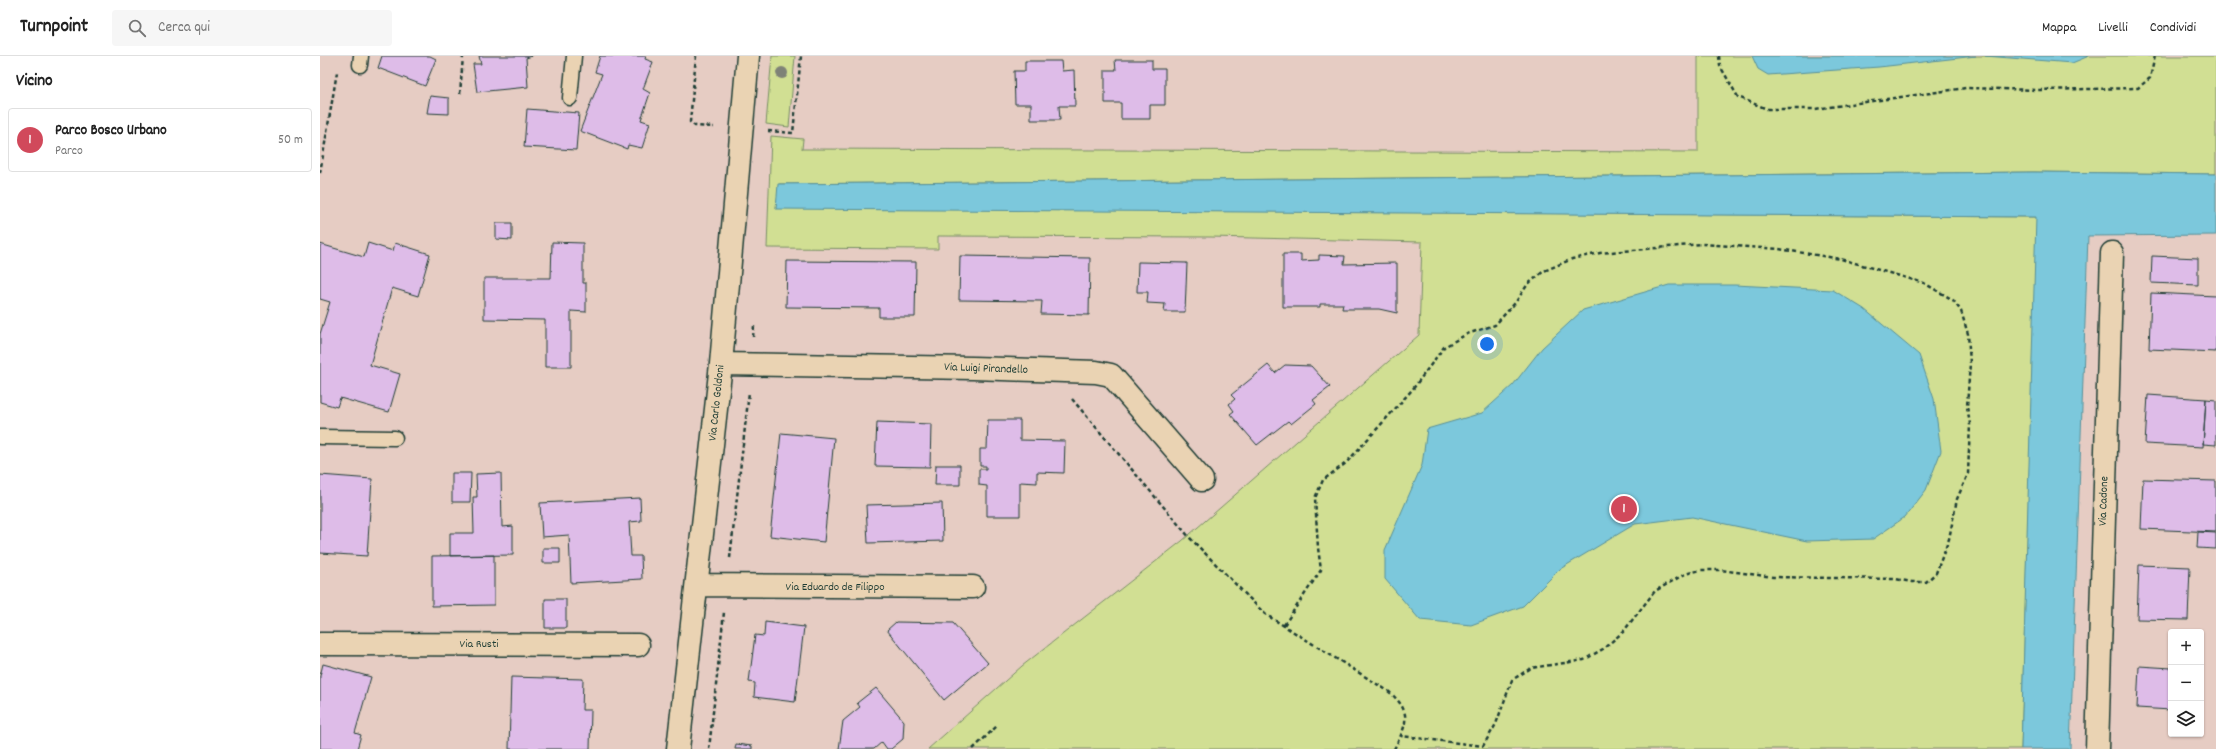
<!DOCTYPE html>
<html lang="it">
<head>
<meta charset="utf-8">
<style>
	body { margin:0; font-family:Dekko,sans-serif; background:#f6f6f6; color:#222 }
	.controls { position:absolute; right:12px; bottom:12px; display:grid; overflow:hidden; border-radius:4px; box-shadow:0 1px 3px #0004 }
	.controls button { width:36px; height:36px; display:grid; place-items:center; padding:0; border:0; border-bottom:1px solid #e0e0e0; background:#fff; color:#222; font:20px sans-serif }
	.you { position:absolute; left:1167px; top:288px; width:14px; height:14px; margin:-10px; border:3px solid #fff; border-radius:50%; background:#1a73e8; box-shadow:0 0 0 6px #1a73e833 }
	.badge { display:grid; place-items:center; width:26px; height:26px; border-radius:50%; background:#d1495b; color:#fff; font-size:13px; font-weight:700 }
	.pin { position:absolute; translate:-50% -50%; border:2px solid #fff; box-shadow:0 1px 4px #0006 }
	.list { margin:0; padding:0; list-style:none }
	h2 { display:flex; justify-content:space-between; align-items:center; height:52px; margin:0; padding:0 16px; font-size:17px }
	h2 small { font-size:13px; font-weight:400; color:#767676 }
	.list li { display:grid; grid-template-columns:26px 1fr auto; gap:12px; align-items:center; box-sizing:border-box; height:64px; margin:0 8px 8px; padding:0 8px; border:1px solid #e0e0e0; border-radius:4px }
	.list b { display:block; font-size:15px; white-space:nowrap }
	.list p { margin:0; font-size:13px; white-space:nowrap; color:#767676 }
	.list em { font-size:13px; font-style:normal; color:#767676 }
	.icon { flex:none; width:22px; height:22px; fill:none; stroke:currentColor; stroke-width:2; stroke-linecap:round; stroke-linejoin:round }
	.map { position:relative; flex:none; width:1896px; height:693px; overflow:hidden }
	header { display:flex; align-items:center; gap:24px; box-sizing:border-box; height:56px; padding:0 20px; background:#fff; border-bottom:1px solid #e0e0e0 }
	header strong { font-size:19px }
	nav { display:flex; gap:22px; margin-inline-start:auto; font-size:14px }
	.search { width:280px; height:36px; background:#f6f6f6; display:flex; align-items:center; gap:10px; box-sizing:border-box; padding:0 14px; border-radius:4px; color:#767676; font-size:15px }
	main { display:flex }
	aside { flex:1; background:#fff }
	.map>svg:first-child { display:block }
	.green { fill:#d1df93; stroke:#788e64 }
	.water { fill:#7cc8dc; stroke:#579099 }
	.building { fill:#debce8; stroke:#1f3d34 }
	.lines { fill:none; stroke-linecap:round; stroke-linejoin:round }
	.lane-casing { stroke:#1f3d34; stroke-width:17 }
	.street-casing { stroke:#1f3d34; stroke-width:25 }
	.path { stroke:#1f3d34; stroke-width:2.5; stroke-dasharray:4 3; stroke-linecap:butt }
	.lane { stroke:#ead3b3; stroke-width:14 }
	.street { stroke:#ead3b3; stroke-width:22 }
	.tree { fill:#7e8277 }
	.labels { text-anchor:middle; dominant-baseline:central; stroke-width:3; stroke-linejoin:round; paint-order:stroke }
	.street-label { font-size:12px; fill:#1f3d34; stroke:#ead3b3 }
</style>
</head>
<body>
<header>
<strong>Turnpoint</strong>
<div class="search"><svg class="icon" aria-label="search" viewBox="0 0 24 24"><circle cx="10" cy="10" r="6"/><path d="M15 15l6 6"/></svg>Cerca qui</div>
<nav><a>Mappa</a><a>Livelli</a><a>Condividi</a></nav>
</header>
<main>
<aside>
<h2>Vicino<small></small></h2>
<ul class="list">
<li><span class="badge">1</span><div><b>Parco Bosco Urbano</b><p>Parco</p></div><em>50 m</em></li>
</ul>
</aside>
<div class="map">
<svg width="1896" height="693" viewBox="0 0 1896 693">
	<rect width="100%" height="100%" fill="#e6ccc3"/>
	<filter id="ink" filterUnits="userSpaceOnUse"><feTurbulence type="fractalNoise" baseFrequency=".025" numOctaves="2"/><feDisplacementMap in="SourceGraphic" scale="8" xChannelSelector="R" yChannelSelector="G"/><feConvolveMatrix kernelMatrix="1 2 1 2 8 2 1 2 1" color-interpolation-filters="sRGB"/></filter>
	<g filter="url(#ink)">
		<!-- green -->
		<path class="green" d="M452,0H475L469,71L446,68Z
			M1378,0H1896V118L1713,116L459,128L456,152L1717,161L1701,693H608L702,610L862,485L1099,279L1102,186L891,181L618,180V193L447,192L451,80L483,83L482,93L1378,96Z"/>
		<!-- water -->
		<path class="water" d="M1432,0H1656L1559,11L1448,19L1438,13Z
			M1665,0H1769L1752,7Z
			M1713,116L1896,118V179L1768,180L1750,693H1701L1716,161L456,153L458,128Z
			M1349,229H1415L1513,234L1544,253L1599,299L1614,343L1621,395L1606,434L1585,461L1553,483L1487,485L1372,461L1315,468L1240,513L1203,550L1151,569L1100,564L1065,523V494L1102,409L1107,373L1162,357L1193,329L1222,292L1263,254Z"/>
		<!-- building -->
		<path class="building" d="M62,0H110L116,3L105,30L58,12Z
			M159,0H212L206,2L208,31L157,36L153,8H161Z
			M280,0H326L325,3L333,6L323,33L330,37L321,64L330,67L322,92L308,89L307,93L260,75L282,18L275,16Z
			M795,4H832V13H845V49H830V63H801V47H785V14H796Z
			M705,5H741L742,15L754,14L755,50H739L740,64H711V48H695L694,15H705Z
			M110,40L129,42V58L107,57Z
			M207,53L259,57L256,94L204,91Z
			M176,167H192V184L176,183Z
			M232,186L263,187V227H266V256L251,255V311H225V264L164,263V222H231Z
			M48,187L73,195L75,187L110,198L98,240L72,232L50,309L80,318L69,356L20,342L17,351L0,346V278L10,246L0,243V188L44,201Z
			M963,198H981V205L999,204V199L1025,200L1024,208L1077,207V257L1059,253H1022L1023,248H1000V251H963Z
			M640,200L770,202L769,259L721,258L722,245L639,244Z
			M1832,200L1878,202V229L1831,227Z
			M467,205L596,206L595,261H559V252L466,251Z
			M818,206L867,207L865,256H844L845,248L827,247L828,236H817Z
			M1831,237L1896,240V296L1829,293Z
			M948,309L955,317L965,309L991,310L1010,331L993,344L996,348L971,368L968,365L937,389L910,358L914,355L909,348L915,343L911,339Z
			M1828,339L1886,343L1883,391L1825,388Z
			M1886,343L1896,344V389L1883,388Z
			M668,364H700V384L745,385L744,417L717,416V427L700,426V460H667V430L659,429V413H666V410H660V393H667Z
			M557,366L611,368L610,411L555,410Z
			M461,377L514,382L504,486L450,480Z
			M616,409H640V429H615Z
			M132,417H151L150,446H132Z
			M181,417L182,471L193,470V499L130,500V477H154L153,441H157L156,418Z
			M0,419L52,423L47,500L0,497Z
			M1823,423L1896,425V476L1821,473Z
			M320,442L321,465L309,466L311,500H321L322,523L251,527L249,479L222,481L220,447Z
			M622,447L623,485L548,487L546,449Z
			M1878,476L1896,477V493L1877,492Z
			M223,492H240V507H223Z
			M174,499V549L112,550V500Z
			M1819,509L1870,511L1868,564L1817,563Z
			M225,543H246V572H225Z
			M445,566L484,571L475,646L434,641L435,627L429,626L435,579L444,580Z
			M576,566L633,567L668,607L624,644L567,574Z
			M3,608L51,621L35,677L41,679L37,693H0V620Z
			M1819,610L1851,612V654L1817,652Z
			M191,621L263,623L262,654H271L270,693H189Z
			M556,632L584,665L583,683L571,693H567L562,686L554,693H519L523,665L540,651L537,647Z
			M416,688L432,690V693H415Z"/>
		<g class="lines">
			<!-- lane casing -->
			<g class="lane-casing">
				<path id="lane" d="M40,9L41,0
					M250,42L254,0
					M0,381L75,382"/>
			</g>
			<!-- street casing -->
			<g class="street-casing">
				<path id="street" d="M401,308L653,312L776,316L791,319L882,424
					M377,529L653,531
					M0,588L318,589
					M358,693L401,308L428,0
					M1777,693L1792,197"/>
			</g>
			<!-- path -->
			<path class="path" d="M376,0L370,66L375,70L394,71
				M1399,0L1400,10L1418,41L1447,53H1495L1646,32L1718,34L1818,32L1830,22L1835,0
				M140,38L143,0
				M448,75L473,77L481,0
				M0,117L17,16
				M433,281L434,270
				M752,343L870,482L945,558L1068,635C1092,655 1088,667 1074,693
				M410,502L429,336
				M964,569L1001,514L998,492L995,442L1003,424L1026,407L1046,385L1092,334L1124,291L1147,278L1175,269L1195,247L1208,228L1224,215L1252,203L1280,197L1382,188L1459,193L1521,203L1604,227L1633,244L1641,255L1648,278L1650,307L1647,351L1650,368L1648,418L1637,443L1629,483L1616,517L1606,526H1592L1575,523L1453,521L1401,514H1381L1365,518L1335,535L1303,576L1283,593L1264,604L1211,612L1192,624L1176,668L1163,690L1081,680
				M389,693L404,556
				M653,693L677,670"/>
			<!-- lane -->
			<use href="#lane" class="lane"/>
			<!-- street -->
			<use href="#street" class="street"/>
		</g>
		<!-- trees -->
		<circle class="tree" cx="462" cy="17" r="6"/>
	</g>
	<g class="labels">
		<!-- street labels -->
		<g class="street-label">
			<text transform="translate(666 313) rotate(2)">Via Luigi Pirandello</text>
			<text transform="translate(397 347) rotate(-84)">Via Carlo Goldoni</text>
			<text transform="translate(1784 445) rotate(-88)">Via Cadone</text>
			<text x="515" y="531">Via Eduardo de Filippo</text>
			<text x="159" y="588">Via Rusti</text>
		</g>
	</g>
</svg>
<div class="controls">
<button>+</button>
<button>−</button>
<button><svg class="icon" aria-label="layers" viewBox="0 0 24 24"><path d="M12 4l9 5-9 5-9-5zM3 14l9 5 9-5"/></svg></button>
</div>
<div class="you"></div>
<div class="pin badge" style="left:1304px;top:453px">1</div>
</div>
</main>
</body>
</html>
